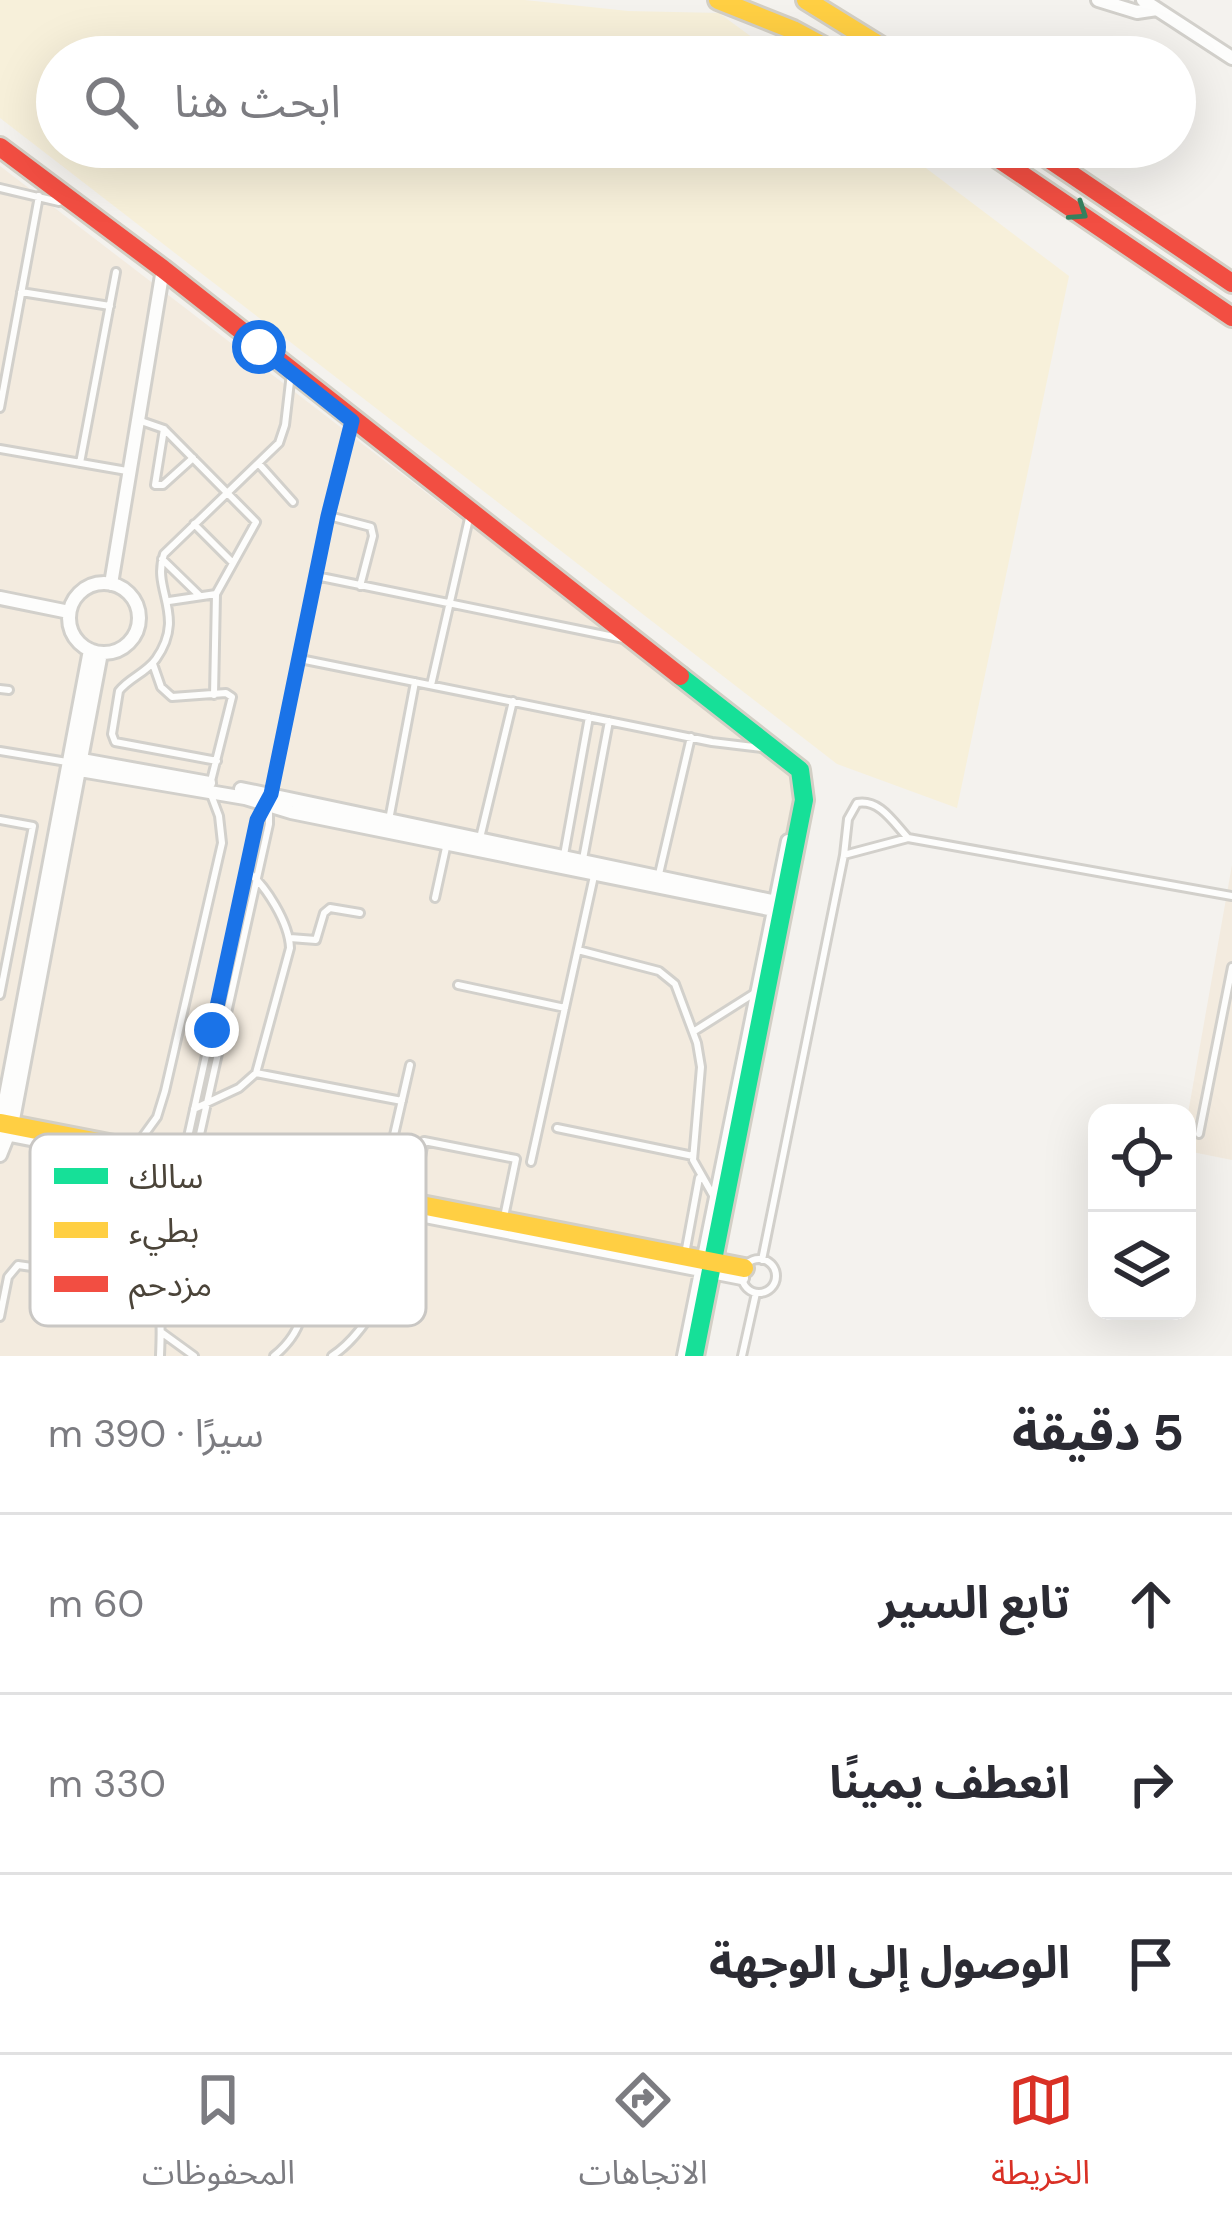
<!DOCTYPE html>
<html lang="ar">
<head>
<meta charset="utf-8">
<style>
	body { margin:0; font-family:"DM Sans","Noto Sans Arabic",sans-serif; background:#f2f2f3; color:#2b2b33; direction:rtl }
	.controls { position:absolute; right:36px; bottom:36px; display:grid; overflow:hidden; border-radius:24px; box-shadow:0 12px 48px #0002 }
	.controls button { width:108px; height:108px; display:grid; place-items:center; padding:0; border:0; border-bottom:3px solid #e1e1e2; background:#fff; color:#2b2b33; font:60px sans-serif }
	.stop { position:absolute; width:36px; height:36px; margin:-27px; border:9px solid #1a73e8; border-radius:50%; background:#fff }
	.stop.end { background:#1a73e8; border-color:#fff; box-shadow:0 3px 12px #0008 }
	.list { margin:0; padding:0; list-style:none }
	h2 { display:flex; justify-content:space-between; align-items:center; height:156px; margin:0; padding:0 48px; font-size:51px }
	h2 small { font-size:39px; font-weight:400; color:#7c7c81 }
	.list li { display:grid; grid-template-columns:78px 1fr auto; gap:36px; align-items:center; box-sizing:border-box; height:180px; padding:0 48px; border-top:3px solid #e1e1e2 }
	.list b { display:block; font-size:45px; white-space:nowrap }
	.list em { font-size:39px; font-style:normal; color:#7c7c81 }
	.icon { flex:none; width:66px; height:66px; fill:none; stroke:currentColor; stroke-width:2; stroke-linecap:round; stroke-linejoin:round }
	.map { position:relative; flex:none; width:1232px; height:1356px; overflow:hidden; direction:ltr }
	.search { position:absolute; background:#fff; box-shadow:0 12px 48px #0002; left:36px; right:36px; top:36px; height:132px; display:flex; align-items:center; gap:30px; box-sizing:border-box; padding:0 42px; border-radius:66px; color:#7c7c81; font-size:45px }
	.sheet { height:696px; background:#fff }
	nav { display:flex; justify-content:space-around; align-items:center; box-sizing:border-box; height:168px; border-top:3px solid #e1e1e2; background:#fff; font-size:33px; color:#7c7c81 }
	nav a { display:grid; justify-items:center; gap:6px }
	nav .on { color:#d93025 }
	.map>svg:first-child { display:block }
	.commercial { fill:#f3ebdf }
	.sand { fill:#f7f0da }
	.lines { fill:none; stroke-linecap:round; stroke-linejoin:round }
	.lane-casing { stroke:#d2d0cb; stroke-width:12 }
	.street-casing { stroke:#d2d0cb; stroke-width:18 }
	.fast-casing { stroke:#d3cfc5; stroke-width:24 }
	.slow-casing { stroke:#d3cfc5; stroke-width:24 }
	.jam-casing { stroke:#d3cfc5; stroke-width:24 }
	.lane { stroke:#fdfdfc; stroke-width:6 }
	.street { stroke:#fdfdfc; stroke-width:12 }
	.fast { stroke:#16e098; stroke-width:18 }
	.slow { stroke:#ffcf43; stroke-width:18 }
	.jam { stroke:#f24e42; stroke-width:18 }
	.oneway { stroke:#36825f }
	.route { stroke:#1a73e8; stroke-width:15 }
	.key { fill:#fff; stroke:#c9c7c4; stroke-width:3 }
	.key-label { font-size:33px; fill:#4b4439 }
</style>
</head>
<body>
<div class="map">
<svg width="1232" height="1356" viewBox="0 0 1232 1356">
	<rect width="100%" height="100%" fill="#f4f2ee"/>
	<!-- commercial -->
	<path class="commercial" d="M0,166L806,784L689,1356H0Z
		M1232,865V1160L1187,1151V1119Z"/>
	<!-- sand -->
	<path class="sand" d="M0,0H525L628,11L719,13L779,57H57V147H898L1069,276L957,808L837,764L0,118Z"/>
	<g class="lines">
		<!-- lane casing -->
		<g class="lane-casing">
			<path id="lane" d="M0,188L59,202
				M21,292L110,306
				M0,408L39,196
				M138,420L164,429L256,522L216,594L214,695
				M164,429L155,485H163L193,458
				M0,449L127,471
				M80,463L116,272
				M259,464L293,502
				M329,516L371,527L373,536L360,586
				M194,524L233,563
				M162,559L200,596
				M316,576L624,639
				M169,601L216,594
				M300,659L712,742L762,748
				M153,664L161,687L172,697L226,693L232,697L211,781
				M431,685L470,514
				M0,689L9,690
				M0,751L67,762
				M217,761L115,742L112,734L119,691C129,678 146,673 156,659C187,615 151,590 164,554L279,443L285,425L291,373
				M271,793L328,516L351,425
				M0,820L33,826L0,995
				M389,820L415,682
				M480,838L513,701
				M564,855L589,717
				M844,855L908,838L1232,896
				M583,859L609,721
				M659,874L691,737
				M435,898L447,843
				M290,938L316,940L324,913L330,908L360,913
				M578,950L659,971L675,984L697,1043L701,1067L693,1160L714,1197
				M458,985L565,1008
				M693,1032L753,994
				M256,1073L402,1101
				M194,1109L239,1088L256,1073L290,948C289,923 266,885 246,870
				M557,1128L693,1156
				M1199,1134L1232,967
				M394,1135L410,1065
				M136,1146L157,1117L165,1091L222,843L219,816L210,792
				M184,1155L258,820L265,806
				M195,1157L269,824V806
				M531,1162L594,876
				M413,1201L424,1141L516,1159L504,1217
				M685,1254L699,1178
				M742 1276a17 17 0 1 1 34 0a17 17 0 1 1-34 0Z
				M762,1260L844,855L848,819L857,803C880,799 893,822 908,838
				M160,1307L171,1271L196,1239
				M0,1317L8,1277L18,1265L129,1281C165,1292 161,1324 160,1356
				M161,1332L194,1356
				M274,1356C307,1329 309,1299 293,1261
				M332,1356C373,1329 400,1262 411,1215
				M742,1356L756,1293"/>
		</g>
		<!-- street casing -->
		<g class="street-casing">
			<path id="street" d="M1098,0L1137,12L1157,9
				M1143,0L1232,58
				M69 618a35 35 0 1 1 70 0a35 35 0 1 1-70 0Z
				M111,584L163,269
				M0,598L69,612
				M70,763L80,770L245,798L291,812L784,912
				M70,763L82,760L209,783
				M241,789L786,904
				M0,1127L90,650
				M0,1133L742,1278
				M0,1155L12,1125L101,653
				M684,1356L788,841"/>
		</g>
		<!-- fast casing -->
		<g class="fast-casing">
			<path id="fast" d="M680,676L800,770L804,800L694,1356"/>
		</g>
		<!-- slow casing -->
		<g class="slow-casing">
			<path id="slow" d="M718,0L793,30L843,57
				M806,0L898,57
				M1,1123L744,1268"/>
		</g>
		<!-- jam casing -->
		<g class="jam-casing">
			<path id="jam" d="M0,147L163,269L680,676
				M981,147L1232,317
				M1031,147L1232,283"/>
		</g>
		<!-- lane -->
		<use href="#lane" class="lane"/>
		<!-- street -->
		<use href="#street" class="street"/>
		<!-- fast -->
		<use href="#fast" class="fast"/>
		<!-- slow -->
		<use href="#slow" class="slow"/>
		<!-- jam -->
		<use href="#jam" class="jam"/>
	</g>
	<!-- one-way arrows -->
	<defs><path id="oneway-chevron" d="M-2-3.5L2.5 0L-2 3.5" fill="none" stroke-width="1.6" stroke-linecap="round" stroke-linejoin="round" transform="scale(3)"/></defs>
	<use class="oneway" href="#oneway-chevron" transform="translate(1079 212) rotate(34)"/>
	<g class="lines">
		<!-- route -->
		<path class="route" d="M212,1030L257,820L271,794L328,516L352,421L259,347"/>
	</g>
	<!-- legend -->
	<rect x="30" y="1134" width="396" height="192" rx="18" class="key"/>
	<rect x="54" y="1168" width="54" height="16" fill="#16e098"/>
	<rect x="54" y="1222" width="54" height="16" fill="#ffcf43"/>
	<rect x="54" y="1276" width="54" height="16" fill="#f24e42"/>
	<g class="key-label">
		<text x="129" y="1188">سالك</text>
		<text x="129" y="1242">بطيء</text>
		<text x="129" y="1296">مزدحم</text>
	</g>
</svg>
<div class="controls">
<button><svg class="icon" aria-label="locate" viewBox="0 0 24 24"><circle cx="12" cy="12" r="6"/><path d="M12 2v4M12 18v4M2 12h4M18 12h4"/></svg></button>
<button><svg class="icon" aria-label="layers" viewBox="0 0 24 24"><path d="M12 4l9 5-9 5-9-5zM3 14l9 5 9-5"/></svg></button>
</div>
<div class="stop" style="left:259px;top:347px"></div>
<div class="stop end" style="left:212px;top:1030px"></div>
<div class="search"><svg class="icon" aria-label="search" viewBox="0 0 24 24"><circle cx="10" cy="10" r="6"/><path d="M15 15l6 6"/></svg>ابحث هنا</div>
</div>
<section class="sheet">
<h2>5 دقيقة<small>سيرًا · 390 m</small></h2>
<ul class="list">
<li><svg class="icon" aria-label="ahead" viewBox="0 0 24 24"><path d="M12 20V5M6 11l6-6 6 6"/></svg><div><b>تابع السير</b></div><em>60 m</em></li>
<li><svg class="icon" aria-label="right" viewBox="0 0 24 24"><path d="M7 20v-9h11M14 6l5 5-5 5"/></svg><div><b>انعطف يمينًا</b></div><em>330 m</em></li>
<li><svg class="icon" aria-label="arrive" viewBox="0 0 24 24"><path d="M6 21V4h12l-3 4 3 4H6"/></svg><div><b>الوصول إلى الوجهة</b></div></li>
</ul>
</section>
<nav>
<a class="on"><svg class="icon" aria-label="map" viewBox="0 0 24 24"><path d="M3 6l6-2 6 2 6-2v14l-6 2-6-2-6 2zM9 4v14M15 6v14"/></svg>الخريطة</a>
<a><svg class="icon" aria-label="directions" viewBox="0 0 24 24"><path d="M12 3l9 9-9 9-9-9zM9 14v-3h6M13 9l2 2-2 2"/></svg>الاتجاهات</a>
<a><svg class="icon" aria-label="saved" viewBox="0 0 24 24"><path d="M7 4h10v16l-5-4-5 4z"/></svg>المحفوظات</a>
</nav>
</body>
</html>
